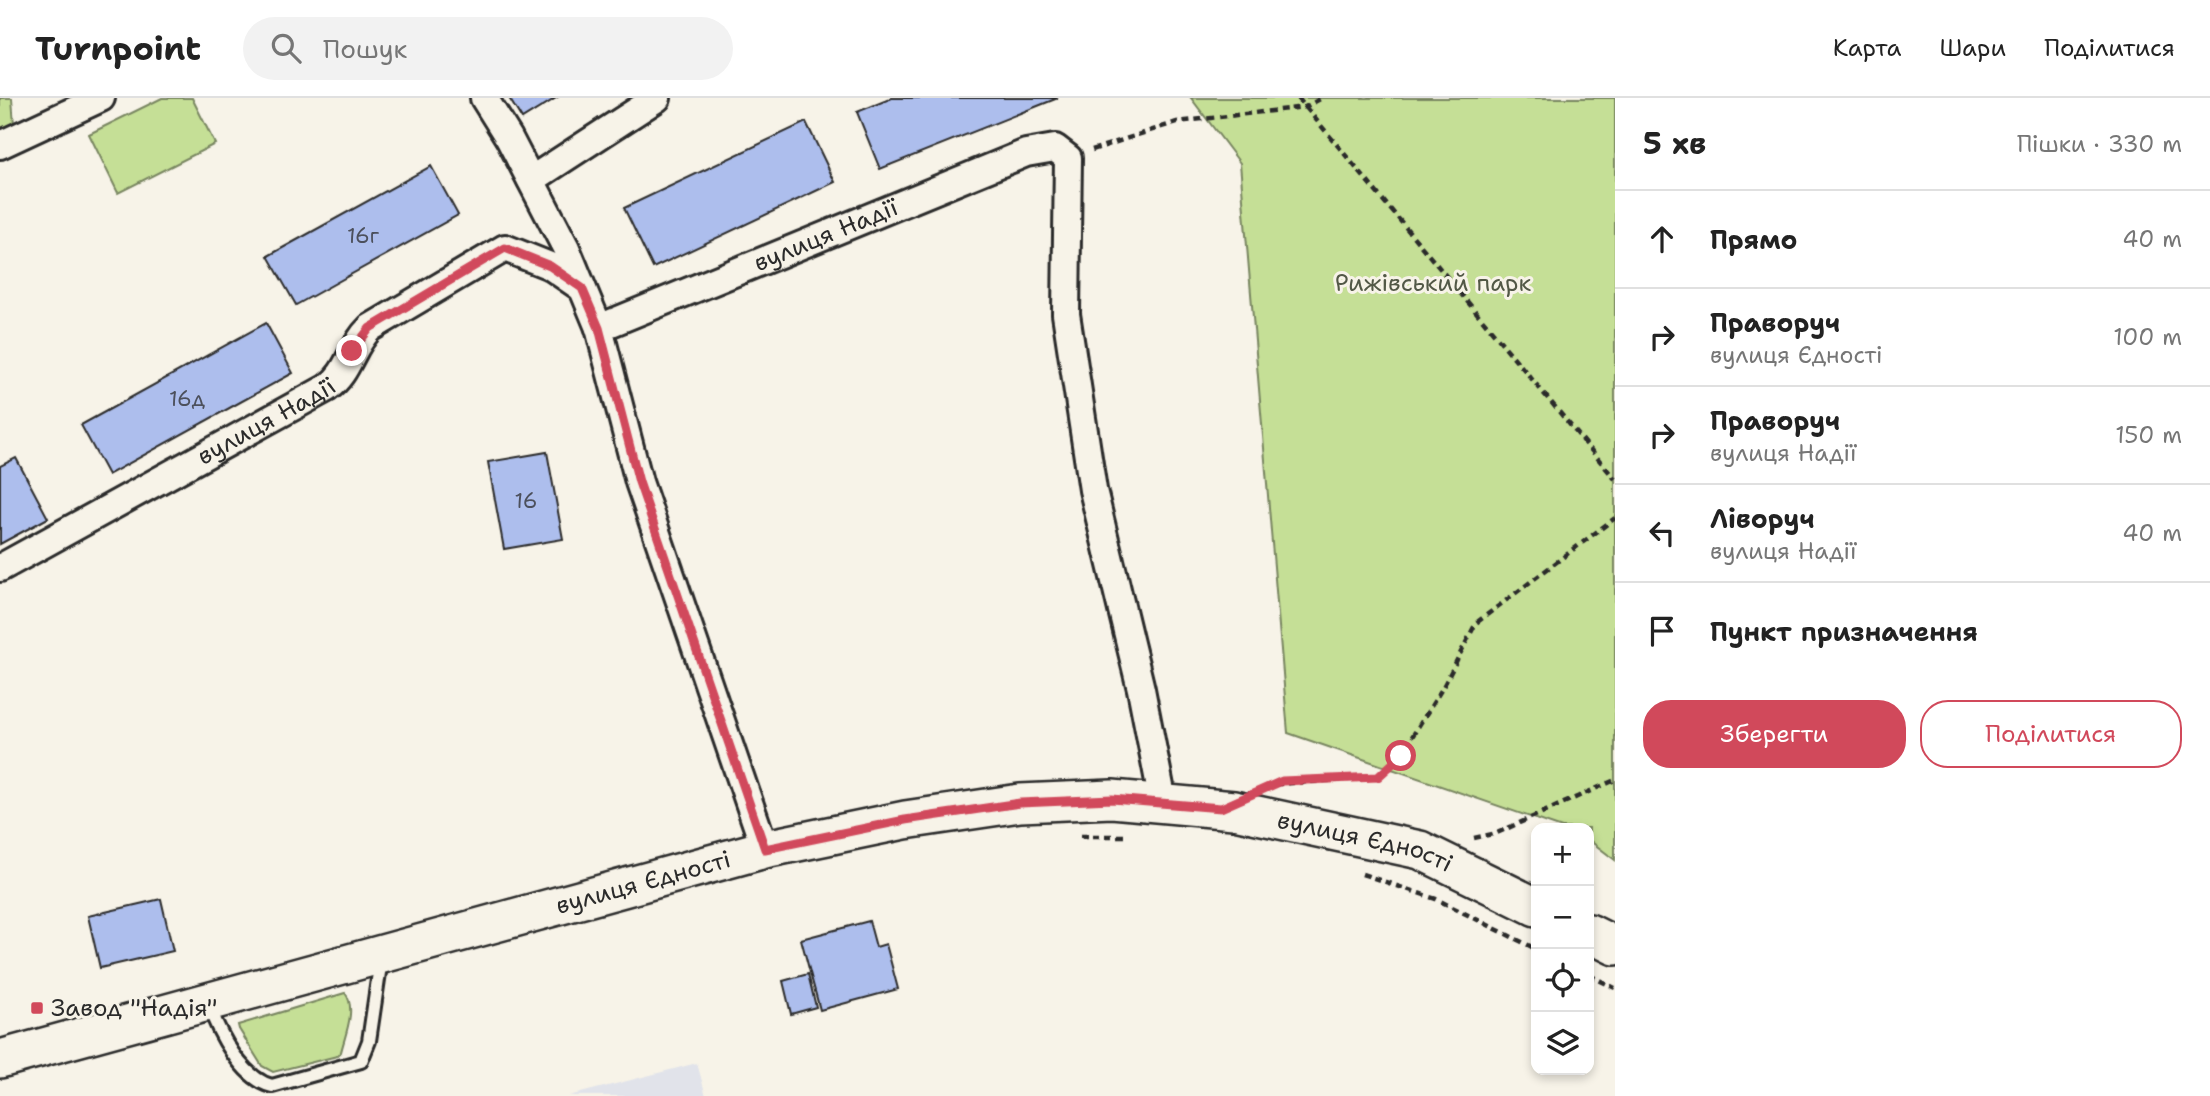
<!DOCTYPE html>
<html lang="uk">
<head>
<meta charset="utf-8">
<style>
	body { margin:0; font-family:"Shantell Sans",sans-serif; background:#f2f2f2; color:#222 }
	.controls { position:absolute; right:21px; bottom:21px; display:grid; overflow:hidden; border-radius:14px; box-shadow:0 4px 10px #0003 }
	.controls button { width:63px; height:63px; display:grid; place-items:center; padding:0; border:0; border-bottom:2px solid #e0e0e0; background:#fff; color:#222; font:35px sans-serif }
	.stop { position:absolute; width:21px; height:21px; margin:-16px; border:5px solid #d1495b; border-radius:50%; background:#fff }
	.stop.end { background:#d1495b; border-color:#fff; box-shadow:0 2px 7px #0008 }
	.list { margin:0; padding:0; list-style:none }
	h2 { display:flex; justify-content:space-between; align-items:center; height:91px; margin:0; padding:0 28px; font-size:30px }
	h2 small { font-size:23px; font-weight:400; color:#767676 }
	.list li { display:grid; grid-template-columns:46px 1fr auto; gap:21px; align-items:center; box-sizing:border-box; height:98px; padding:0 28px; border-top:2px solid #e0e0e0 }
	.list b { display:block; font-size:26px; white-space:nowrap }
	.list p { margin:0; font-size:23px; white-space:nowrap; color:#767676 }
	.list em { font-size:23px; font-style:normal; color:#767676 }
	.actions { display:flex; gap:14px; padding:21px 28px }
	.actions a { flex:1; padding:16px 0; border:2px solid #d1495b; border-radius:28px; text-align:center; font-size:24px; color:#d1495b }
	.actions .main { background:#d1495b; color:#fff }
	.icon { flex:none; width:38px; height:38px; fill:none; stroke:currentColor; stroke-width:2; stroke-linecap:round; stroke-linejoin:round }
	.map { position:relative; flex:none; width:1615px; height:998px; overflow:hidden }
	header { display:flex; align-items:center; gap:42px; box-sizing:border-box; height:98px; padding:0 35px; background:#fff; border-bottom:2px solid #e0e0e0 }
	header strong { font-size:33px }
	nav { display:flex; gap:38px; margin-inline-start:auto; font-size:24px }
	.search { width:490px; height:63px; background:#f2f2f2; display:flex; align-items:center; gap:18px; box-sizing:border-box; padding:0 24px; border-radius:38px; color:#767676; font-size:26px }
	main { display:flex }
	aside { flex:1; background:#fff }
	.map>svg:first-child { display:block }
	.built { fill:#e1e3ea }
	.green { fill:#c5df96; stroke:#788560; stroke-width:2 }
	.building { fill:#adbeed; stroke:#2b2b2b; stroke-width:2 }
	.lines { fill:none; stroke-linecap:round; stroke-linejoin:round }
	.lane-casing { stroke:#2b2b2b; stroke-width:18 }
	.street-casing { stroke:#2b2b2b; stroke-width:32 }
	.secondary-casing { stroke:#2b2b2b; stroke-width:42 }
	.path { stroke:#2b2b2b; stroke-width:4.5; stroke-dasharray:7 5; stroke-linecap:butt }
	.lane { stroke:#f7f3e8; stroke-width:12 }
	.street { stroke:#f7f3e8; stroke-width:26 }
	.secondary { stroke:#f7f3e8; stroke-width:37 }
	.route { stroke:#d1495b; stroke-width:9 }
	.poi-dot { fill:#d1495b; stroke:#f7f3e8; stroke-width:2.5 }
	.labels { text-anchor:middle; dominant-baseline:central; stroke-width:6; stroke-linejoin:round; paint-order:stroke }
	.number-label { font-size:21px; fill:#4c505c }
	.street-label { font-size:24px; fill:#2b2b2b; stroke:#f7f3e8 }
	.park-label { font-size:24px; fill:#525846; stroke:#f7f3e8 }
	.poi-label { font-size:24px; fill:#2b2b2b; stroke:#f7f3e8; text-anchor:start }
</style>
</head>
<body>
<header>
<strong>Turnpoint</strong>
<div class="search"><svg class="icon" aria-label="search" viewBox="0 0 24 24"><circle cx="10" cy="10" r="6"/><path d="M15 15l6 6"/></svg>Пошук</div>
<nav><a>Карта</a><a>Шари</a><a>Поділитися</a></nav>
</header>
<main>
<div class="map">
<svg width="1615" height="998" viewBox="0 0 1615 998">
	<rect width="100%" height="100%" fill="#f7f3e8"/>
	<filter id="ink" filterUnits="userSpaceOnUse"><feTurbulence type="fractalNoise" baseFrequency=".0143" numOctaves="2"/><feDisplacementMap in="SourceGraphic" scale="14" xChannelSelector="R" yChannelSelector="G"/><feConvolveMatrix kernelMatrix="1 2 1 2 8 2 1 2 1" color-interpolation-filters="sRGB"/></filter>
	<g filter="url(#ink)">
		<!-- built -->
		<path class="built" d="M697,965L706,998H569Z"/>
		<!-- green -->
		<path class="green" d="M0,0H12L14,27L0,33Z
			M162,0H192L215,46L118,95L89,36Z
			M1191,0H1615V762L1589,742V730H1562L1288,635L1240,65Z
			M345,895C357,910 345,937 341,954L337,958L273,974L262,968L239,931L238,927Z"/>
		<!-- building -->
		<path class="building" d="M509,0H556L522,21Z
			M892,0H1058L880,71L857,14Z
			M806,24L835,84L653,170L624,110Z
			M431,68L458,117L296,207L268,158Z
			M266,225L293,275L108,377L81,327Z
			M547,354L563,441L504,451L488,364Z
			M16,360L48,420L0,446V368Z
			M161,801L173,853L100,870L88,818Z
			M869,823L876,849L886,846L898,891L820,912L801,841Z
			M808,876L816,909L791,916L783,883Z"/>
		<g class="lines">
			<!-- lane casing -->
			<g class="lane-casing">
				<path id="lane" d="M209,907C218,934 242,981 272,988L361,963L369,943L381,861"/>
			</g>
			<!-- street casing -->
			<g class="street-casing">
				<g id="street">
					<path d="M484,0L509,40L566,150L599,230L639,384L765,751"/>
					<path d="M0,47L101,0"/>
					<path d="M531,82L657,0"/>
					<path id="s1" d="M599,230L1026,55L1055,50L1068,60L1066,216L1093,392L1141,591L1163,704"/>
					<path id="s2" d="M0,470L327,290C349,275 351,248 370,230L505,150L550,168L582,190"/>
				</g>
			</g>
			<!-- secondary casing -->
			<g class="secondary-casing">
				<g id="secondary">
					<path d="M1589,835L1615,848"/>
					<path id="s3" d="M0,961L765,751L905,722L1020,705L1112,701L1234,712L1420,752L1536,809"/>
				</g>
			</g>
			<!-- path -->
			<path class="path" d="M1298,0L1615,381
				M1092,52L1177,24L1305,9L1322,0
				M1275,686L1378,679L1400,658L1443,589L1476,525L1615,420
				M1081,738H1128
				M1474,740L1497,735L1615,682
				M1362,776L1436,801L1536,851
				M1589,877L1615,890"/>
			<!-- lane -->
			<use href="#lane" class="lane"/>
			<!-- street -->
			<use href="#street" class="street"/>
			<!-- secondary -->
			<use href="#secondary" class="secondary"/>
		</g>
	</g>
	<g class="lines" filter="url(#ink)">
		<!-- route -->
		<path class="route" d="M352,253L370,230L505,150L550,168L582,190L599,230L639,384L765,751L905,722L1020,705L1112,701L1221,710L1282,683L1378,679L1401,658"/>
	</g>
	<!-- markers -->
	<rect class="poi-dot" x="30" y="903" width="14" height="14" rx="3.5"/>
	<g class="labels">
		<!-- number labels -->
		<g class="number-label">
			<text x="363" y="138">16г</text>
			<text x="187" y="301">16д</text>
			<text x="526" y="403">16</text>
		</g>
		<!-- street labels -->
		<g class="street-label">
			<text stroke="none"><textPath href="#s1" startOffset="245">вулиця Надії</textPath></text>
			<text stroke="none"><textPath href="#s2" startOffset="304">вулиця Надії</textPath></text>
			<text stroke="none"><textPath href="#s3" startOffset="1402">вулиця Єдності</textPath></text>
			<text stroke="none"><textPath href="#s3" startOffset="667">вулиця Єдності</textPath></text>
		</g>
		<!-- park labels -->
		<g class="park-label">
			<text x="1433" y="185">Рижівський парк</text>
		</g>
		<!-- poi labels -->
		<g class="poi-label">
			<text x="51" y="910">Завод "Надія"</text>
		</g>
	</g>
</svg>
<div class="controls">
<button>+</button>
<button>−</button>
<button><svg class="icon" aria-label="locate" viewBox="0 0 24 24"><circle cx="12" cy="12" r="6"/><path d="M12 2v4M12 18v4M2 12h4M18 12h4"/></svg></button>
<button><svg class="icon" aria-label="layers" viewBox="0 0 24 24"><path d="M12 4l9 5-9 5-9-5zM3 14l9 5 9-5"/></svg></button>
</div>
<div class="stop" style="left:1401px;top:658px"></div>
<div class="stop end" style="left:352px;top:253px"></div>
</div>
<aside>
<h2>5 хв<small>Пішки · 330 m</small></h2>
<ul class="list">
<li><svg class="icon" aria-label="ahead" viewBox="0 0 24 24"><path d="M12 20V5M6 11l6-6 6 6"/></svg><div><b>Прямо</b></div><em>40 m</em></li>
<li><svg class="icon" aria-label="right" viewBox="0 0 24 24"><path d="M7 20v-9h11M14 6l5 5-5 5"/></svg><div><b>Праворуч</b><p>вулиця Єдності</p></div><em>100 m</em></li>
<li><svg class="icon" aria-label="right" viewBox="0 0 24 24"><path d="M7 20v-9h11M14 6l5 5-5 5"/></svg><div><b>Праворуч</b><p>вулиця Надії</p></div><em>150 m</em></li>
<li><svg class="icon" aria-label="left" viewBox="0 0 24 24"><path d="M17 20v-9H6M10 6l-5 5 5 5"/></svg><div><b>Ліворуч</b><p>вулиця Надії</p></div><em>40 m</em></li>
<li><svg class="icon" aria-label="arrive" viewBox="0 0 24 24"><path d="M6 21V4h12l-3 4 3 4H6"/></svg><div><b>Пункт призначення</b></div></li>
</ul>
<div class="actions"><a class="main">Зберегти</a><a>Поділитися</a></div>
</aside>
</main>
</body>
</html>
